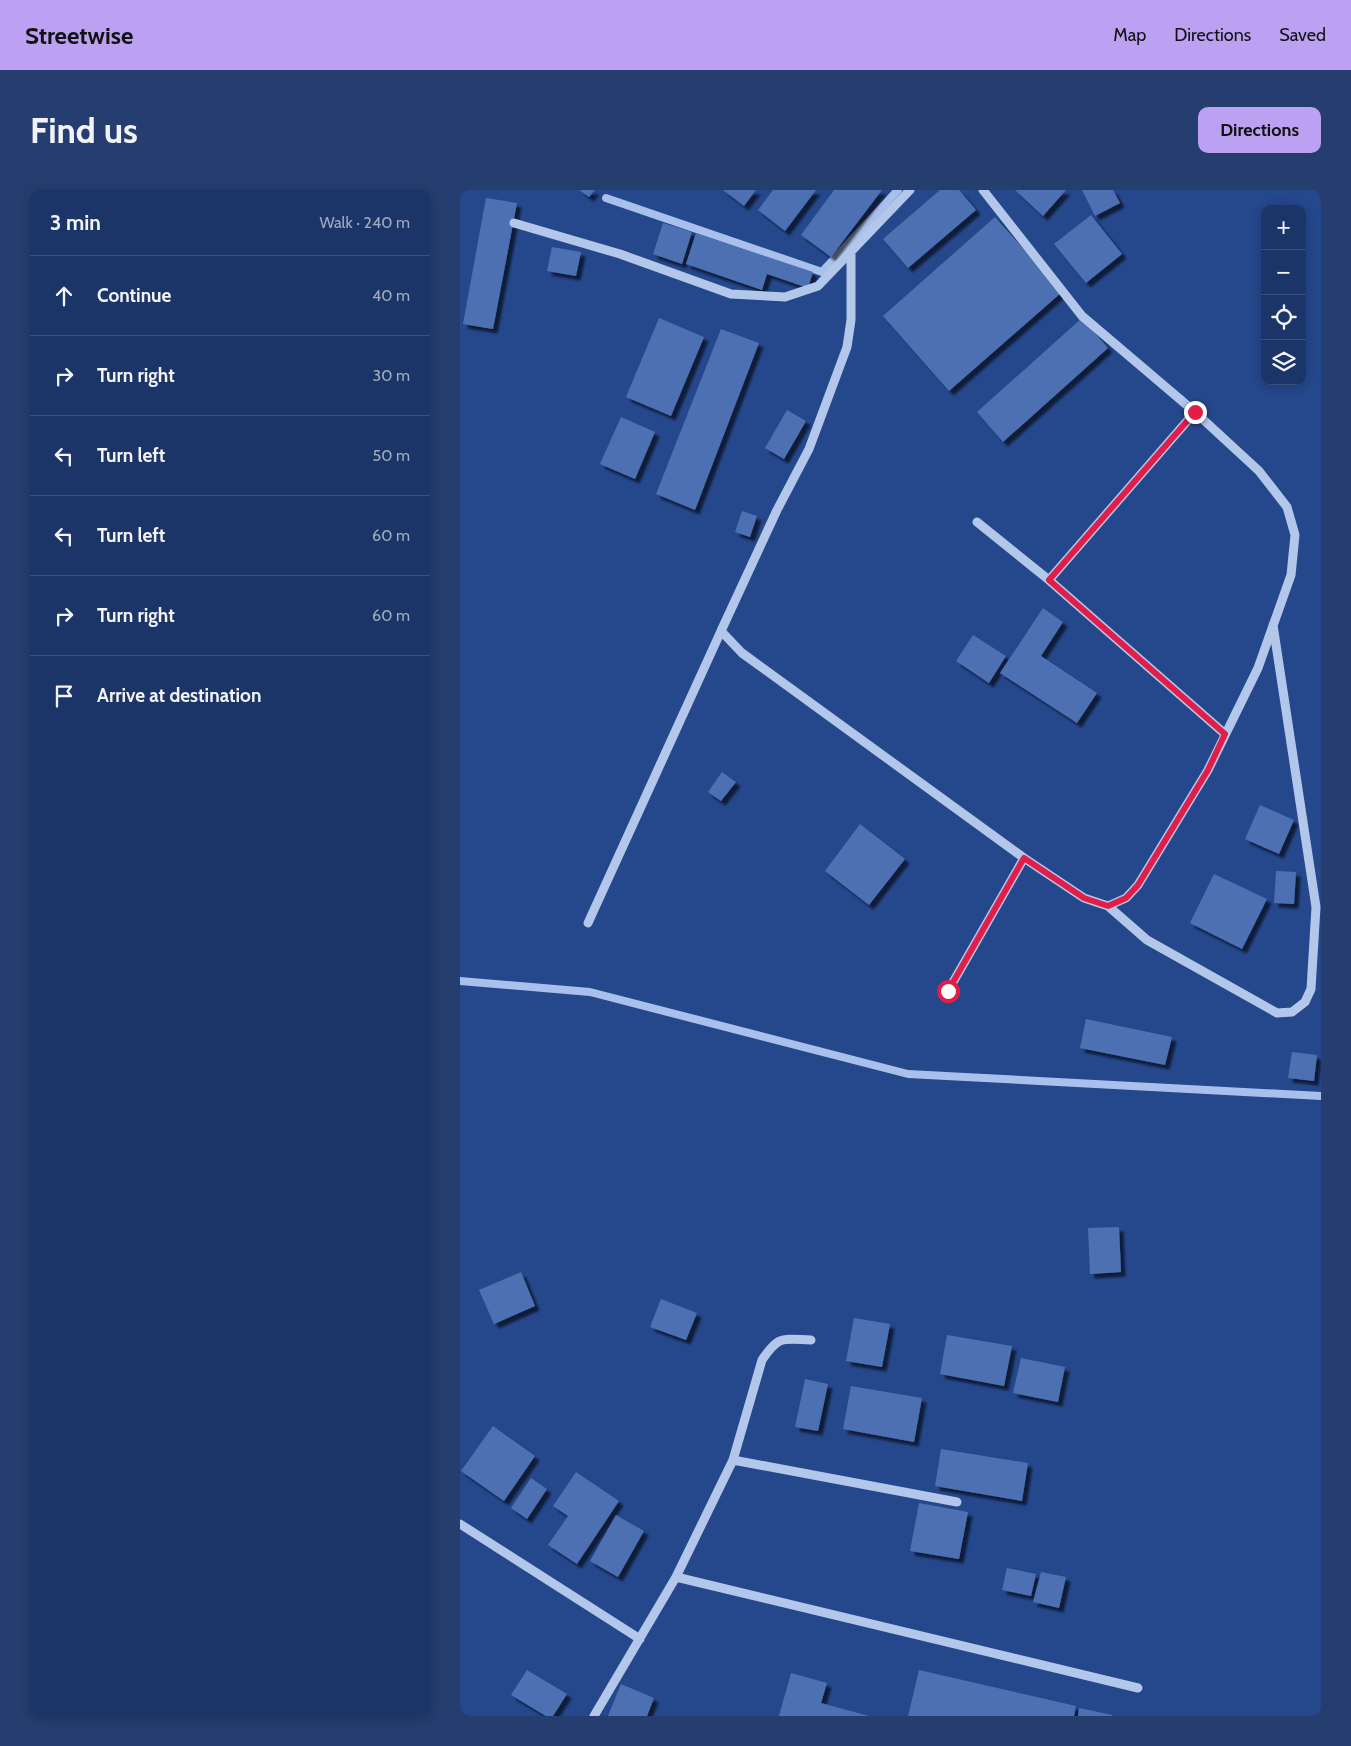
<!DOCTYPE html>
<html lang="en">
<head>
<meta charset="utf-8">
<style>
	body { margin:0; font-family:Cabin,sans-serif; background:#253d6f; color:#f1f3f6 }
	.controls { position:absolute; right:15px; top:15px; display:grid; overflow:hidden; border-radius:10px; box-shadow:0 2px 12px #0003 }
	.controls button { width:45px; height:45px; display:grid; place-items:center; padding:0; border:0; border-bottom:1px solid #3a507d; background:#1c3569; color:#f1f3f6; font:25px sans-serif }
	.stop { position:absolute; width:15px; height:15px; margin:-11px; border:4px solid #e11d48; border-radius:50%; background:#fff }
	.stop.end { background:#e11d48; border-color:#fff; box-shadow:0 1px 5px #0008 }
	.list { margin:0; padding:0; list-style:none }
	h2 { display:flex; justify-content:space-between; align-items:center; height:65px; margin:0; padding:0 20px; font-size:21px }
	h2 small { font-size:16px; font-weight:400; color:#a0abc0 }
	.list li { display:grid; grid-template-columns:32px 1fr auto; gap:15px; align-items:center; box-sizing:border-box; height:80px; padding:0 20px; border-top:1px solid #3a507d }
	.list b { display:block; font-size:19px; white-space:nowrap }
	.list em { font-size:16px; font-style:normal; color:#a0abc0 }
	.icon { flex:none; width:28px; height:28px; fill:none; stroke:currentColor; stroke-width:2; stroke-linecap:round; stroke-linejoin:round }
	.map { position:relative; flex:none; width:861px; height:1526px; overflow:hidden; border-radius:10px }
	header { display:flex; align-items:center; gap:30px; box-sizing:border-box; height:70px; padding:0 25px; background:#bca0f2; color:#111 }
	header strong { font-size:24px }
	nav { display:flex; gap:28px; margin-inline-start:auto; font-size:18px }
	.intro { display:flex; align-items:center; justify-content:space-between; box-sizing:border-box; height:120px; padding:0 30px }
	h1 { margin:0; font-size:35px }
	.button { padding:12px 22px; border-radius:10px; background:#bca0f2; color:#111; font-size:18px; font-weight:700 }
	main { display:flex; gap:30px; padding:0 30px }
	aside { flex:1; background:#1c3569; border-radius:10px; box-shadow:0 2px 12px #0003 }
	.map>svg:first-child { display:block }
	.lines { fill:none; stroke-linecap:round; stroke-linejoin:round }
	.stream { stroke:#a8c0eb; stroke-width:8 }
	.building { fill:#4d70b3; filter:url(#shadow) }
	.minor { stroke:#b3c7eb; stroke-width:9 }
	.route { stroke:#e11d48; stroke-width:6 }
</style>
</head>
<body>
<header>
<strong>Streetwise</strong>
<nav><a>Map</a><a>Directions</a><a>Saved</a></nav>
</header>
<div class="intro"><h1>Find us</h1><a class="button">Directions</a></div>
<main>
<aside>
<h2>3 min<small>Walk · 240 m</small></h2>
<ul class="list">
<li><svg class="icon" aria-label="ahead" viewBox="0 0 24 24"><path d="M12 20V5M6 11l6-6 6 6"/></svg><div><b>Continue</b></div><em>40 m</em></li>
<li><svg class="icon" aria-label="right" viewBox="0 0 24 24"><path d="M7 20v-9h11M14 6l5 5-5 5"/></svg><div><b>Turn right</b></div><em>30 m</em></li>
<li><svg class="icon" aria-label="left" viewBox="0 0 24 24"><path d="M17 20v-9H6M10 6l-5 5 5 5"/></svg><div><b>Turn left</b></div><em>50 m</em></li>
<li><svg class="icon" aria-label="left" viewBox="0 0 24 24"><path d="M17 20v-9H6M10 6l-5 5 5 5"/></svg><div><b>Turn left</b></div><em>60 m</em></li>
<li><svg class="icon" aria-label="right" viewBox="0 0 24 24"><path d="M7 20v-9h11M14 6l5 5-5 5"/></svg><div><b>Turn right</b></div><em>60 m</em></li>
<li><svg class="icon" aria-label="arrive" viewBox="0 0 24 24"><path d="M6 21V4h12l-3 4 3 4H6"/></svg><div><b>Arrive at destination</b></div></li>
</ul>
</aside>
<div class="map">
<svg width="861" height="1526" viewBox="0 0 861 1526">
	<defs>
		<filter id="shadow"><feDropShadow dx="4.5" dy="4.5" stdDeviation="1" flood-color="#0009"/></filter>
	</defs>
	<rect width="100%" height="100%" fill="#25478c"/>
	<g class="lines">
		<!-- stream -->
		<path class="stream" d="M146,8L362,82L438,0
			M0,791L130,802L448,884L861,906"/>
	</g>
	<!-- building -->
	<path class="building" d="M119,0H135L129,7Z
		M263,0H296L284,16Z
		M313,0H356L325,41L298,20Z
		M374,0H422L371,67L341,45Z
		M480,0H499L516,20L448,78L423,49Z
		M555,0H606L583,26Z
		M622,0H653L660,13L635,26Z
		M26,8L57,13L33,139L3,134Z
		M631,25L662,64L626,93L594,54Z
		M535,27L602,102L489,201L423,126Z
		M203,33L232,42L222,74L193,64Z
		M236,43L353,82L348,98L307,84L302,100L226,74Z
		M92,57L121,62L116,86L87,81Z
		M199,128L244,147L211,226L166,207Z
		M622,128L648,158L543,252L517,222Z
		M261,139L299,153L235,320L196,304Z
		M327,220L346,231L324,269L305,258Z
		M161,227L195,242L175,289L140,274Z
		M282,321L297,326L290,347L275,342Z
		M583,418L603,432L581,466L637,503L617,533L540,483Z
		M513,445L546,466L529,493L496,471Z
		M262,582L276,592L261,611L248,602Z
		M800,615L834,630L819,664L785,649Z
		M400,634L445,669L409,715L365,681Z
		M816,681L836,682L834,714L814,713Z
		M754,684L807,709L782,759L730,733Z
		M626,829L712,847L705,875L620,858Z
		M832,862L857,865L854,891L828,888Z
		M659,1037L661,1082L630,1084L628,1038Z
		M61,1082L75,1116L34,1134L19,1100Z
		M201,1109L237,1123L226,1150L190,1137Z
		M394,1128L430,1134L422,1177L386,1171Z
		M487,1145L552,1156L544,1196L480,1184Z
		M561,1168L605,1177L598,1212L553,1203Z
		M345,1189L368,1194L358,1241L335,1237Z
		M391,1196L462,1208L454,1252L383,1239Z
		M33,1236L75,1266L44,1311L1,1281Z
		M481,1259L568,1273L562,1311L475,1296Z
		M116,1282L159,1311L117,1374L88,1355L108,1326L93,1316Z
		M71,1288L87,1299L67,1329L51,1318Z
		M459,1313L508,1322L499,1369L450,1361Z
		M156,1325L184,1341L158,1387L130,1371Z
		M547,1378L576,1384L571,1406L542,1400Z
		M581,1382L606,1387L599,1418L573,1412Z
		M67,1480L107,1504L93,1526H86L51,1505Z
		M459,1480L616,1516L614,1526H448Z
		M331,1483L367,1493L361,1513L409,1526H319Z
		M161,1494L194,1508L187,1526H148Z
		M619,1518L652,1525V1526H618Z"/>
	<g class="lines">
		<!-- minor -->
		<path class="minor" d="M523,0L622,126L735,222L799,281L827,317L835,345L831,385L798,478L748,580L678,695L666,708L648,716
			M54,33L160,64L271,104L325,107L358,96L450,0
			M391,61V130L387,157L349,259L317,320L261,441L282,463L564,668L624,708L648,716L687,750L817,823L832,822L845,812L851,799L856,717L813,435
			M517,332L589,390L765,544
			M589,390L735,222
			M128,733L261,441
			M488,801L564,668
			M273,1270L497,1312
			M0,1334L180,1449
			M216,1387L678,1498
			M134,1526L216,1387L273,1270L302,1170C319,1145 322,1149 351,1150"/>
	</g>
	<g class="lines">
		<!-- route -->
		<path class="route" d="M488,801L564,668L624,708L648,716L666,708L678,695L748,580L765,544L589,390L735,222"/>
	</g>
</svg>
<div class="controls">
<button>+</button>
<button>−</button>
<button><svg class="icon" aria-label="locate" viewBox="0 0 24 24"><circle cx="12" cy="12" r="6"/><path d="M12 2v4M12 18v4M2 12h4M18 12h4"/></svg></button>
<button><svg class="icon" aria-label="layers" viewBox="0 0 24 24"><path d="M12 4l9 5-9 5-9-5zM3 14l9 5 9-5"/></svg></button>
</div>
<div class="stop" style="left:488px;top:801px"></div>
<div class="stop end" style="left:735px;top:222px"></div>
</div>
</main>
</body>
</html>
